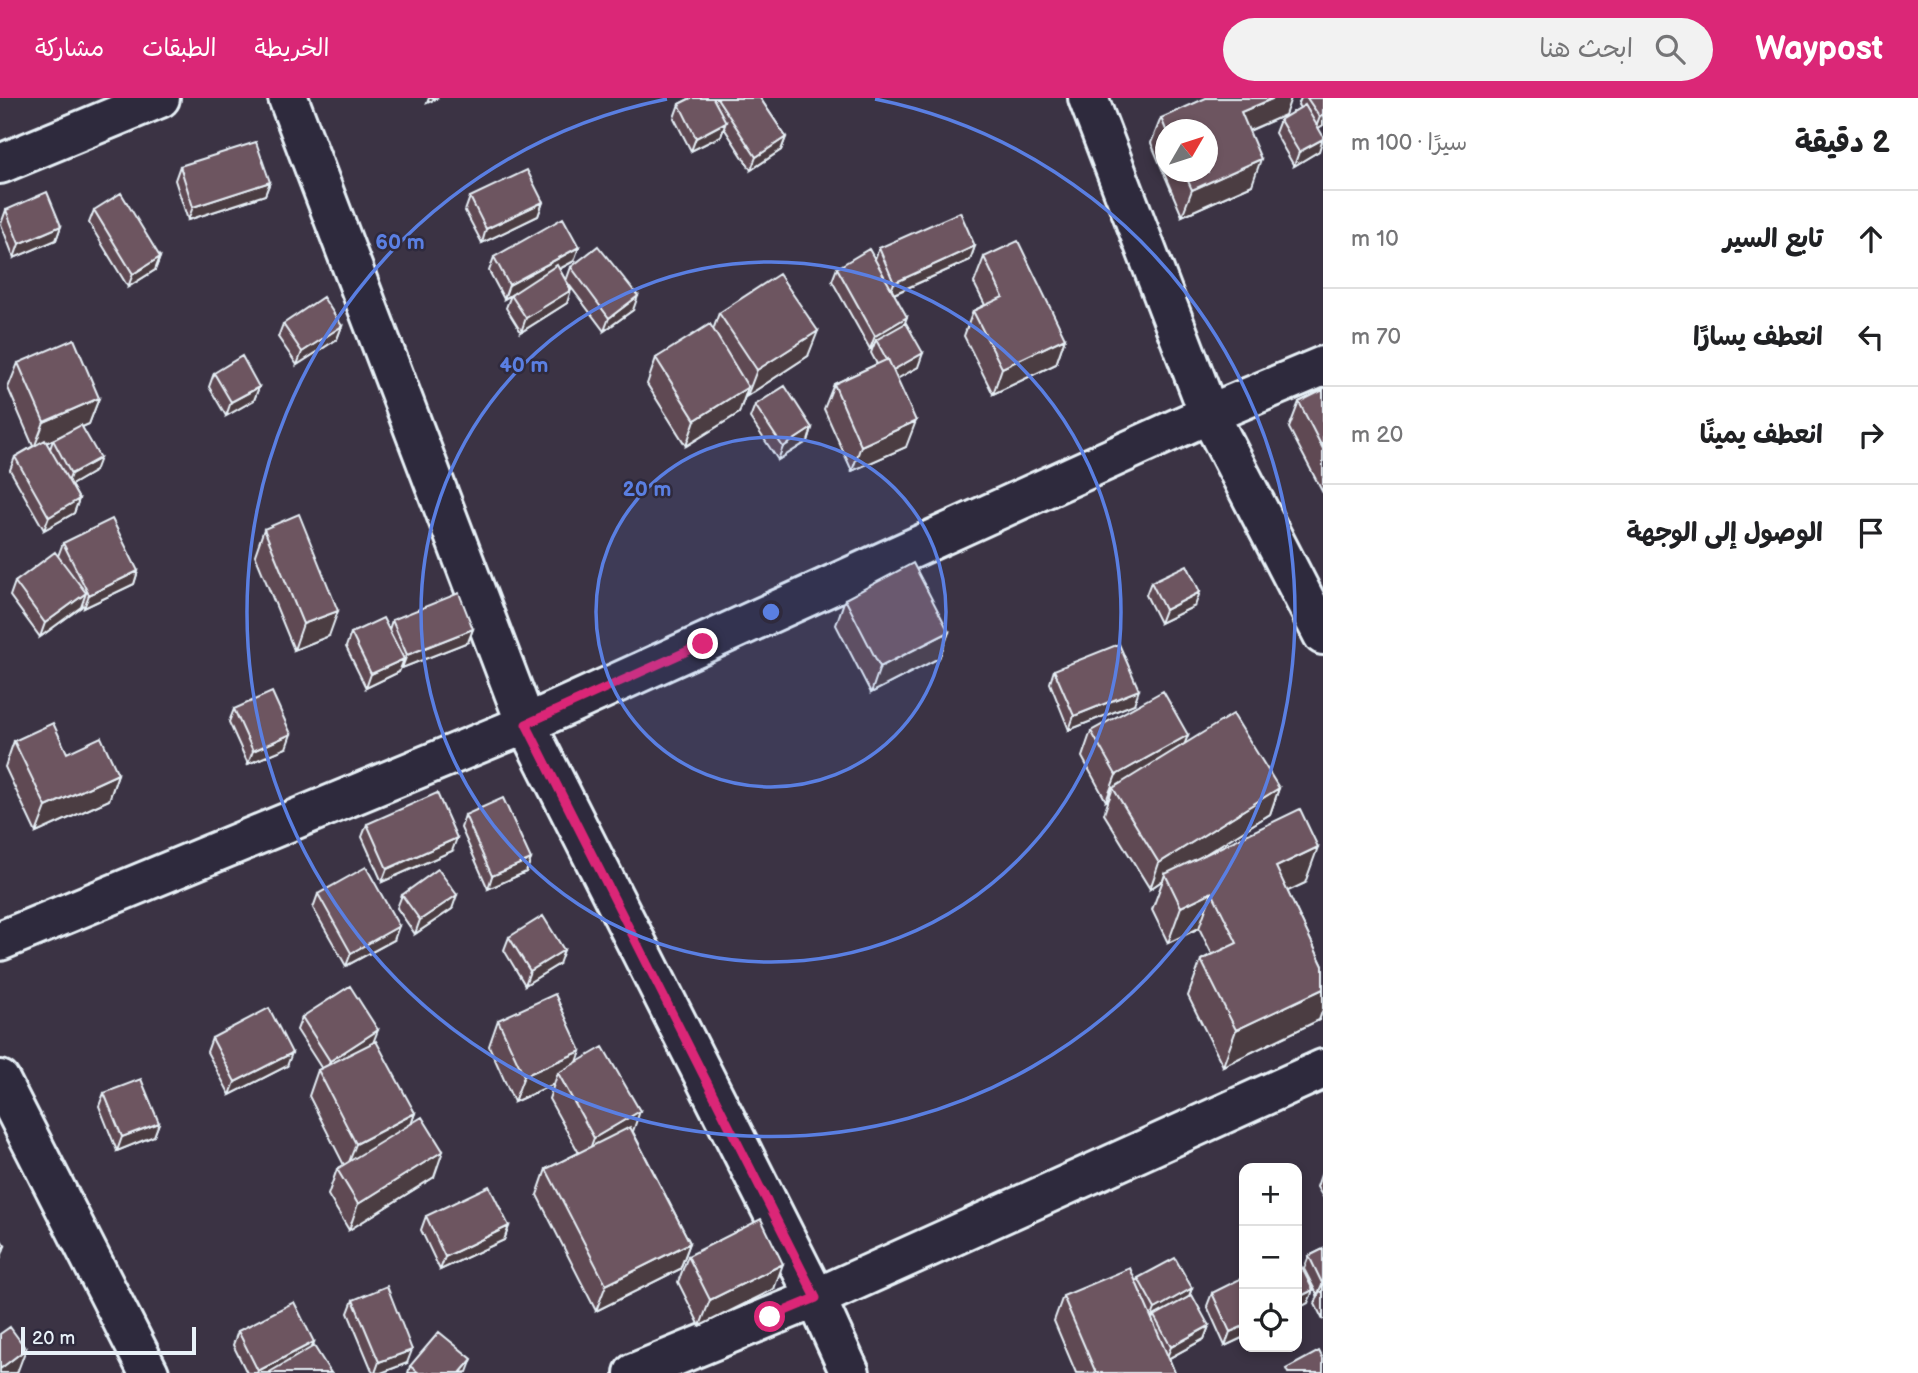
<!DOCTYPE html>
<html lang="ar">
<head>
<meta charset="utf-8">
<style>
	body { margin:0; font-family:"Balsamiq Sans","Playpen Sans Arabic",sans-serif; background:#f2f2f2; color:#202124; direction:rtl }
	.controls { position:absolute; right:21px; bottom:21px; display:grid; overflow:hidden; border-radius:14px; box-shadow:0 4px 10px #0003 }
	.controls button { width:63px; height:63px; display:grid; place-items:center; padding:0; border:0; border-bottom:2px solid #e0e0e0; background:#fff; color:#202124; font:35px sans-serif }
	.compass { position:absolute; left:1155px; top:21px; width:63px; height:63px; border-radius:50%; background:#fff; box-shadow:0 4px 10px #0003; rotate:51deg }
	.scale { position:absolute; left:21px; bottom:18px; width:175px; box-sizing:border-box; padding-left:7px; border:4px solid #e8f1f8; border-top:0; font-size:19px; line-height:24px; white-space:nowrap; color:#e8f1f8; -webkit-text-stroke:5px #2f2a3d; paint-order:stroke }
	.stop { position:absolute; width:21px; height:21px; margin:-16px; border:5px solid #db2777; border-radius:50%; background:#fff }
	.stop.end { background:#db2777; border-color:#fff; box-shadow:0 2px 7px #0008 }
	.list { margin:0; padding:0; list-style:none }
	h2 { display:flex; justify-content:space-between; align-items:center; height:91px; margin:0; padding:0 28px; font-size:30px }
	h2 small { font-size:23px; font-weight:400; color:#757577 }
	.list li { display:grid; grid-template-columns:46px 1fr auto; gap:21px; align-items:center; box-sizing:border-box; height:98px; padding:0 28px; border-top:2px solid #e0e0e0 }
	.list b { display:block; font-size:26px; white-space:nowrap }
	.list em { font-size:23px; font-style:normal; color:#757577 }
	.icon { flex:none; width:38px; height:38px; fill:none; stroke:currentColor; stroke-width:2; stroke-linecap:round; stroke-linejoin:round }
	.map { position:relative; flex:none; width:1323px; height:1275px; overflow:hidden; direction:ltr }
	header { display:flex; align-items:center; gap:42px; box-sizing:border-box; height:98px; padding:0 35px; background:#db2777; color:#fff }
	header strong { font-size:33px }
	nav { display:flex; gap:38px; margin-inline-start:auto; font-size:24px }
	.search { width:490px; height:63px; background:#f2f2f2; display:flex; align-items:center; gap:18px; box-sizing:border-box; padding:0 24px; border-radius:38px; color:#757577; font-size:26px }
	main { display:flex }
	aside { flex:1; background:#fff }
	.map>svg:first-child { display:block }
	.lines { fill:none; stroke-linecap:round; stroke-linejoin:round }
	.minor-casing { stroke:#e8f1f8; stroke-width:44 }
	.minor { stroke:#2f2a3d; stroke-width:38 }
	.wall { fill:#5e4953; stroke:#e8f1f8; stroke-width:2; fill-rule:evenodd }
	.shaded-wall { fill:#4c3c43; stroke:#e8f1f8; stroke-width:2 }
	.building { fill:#6d5560; stroke:#e8f1f8; stroke-width:2 }
	.route { stroke:#db2777; stroke-width:9 }
	.ring { fill:none; stroke:#5a7fe2; stroke-width:3.5 }
	.centre { fill:#5a7fe2; stroke:#2f2a3d; stroke-width:3.5 }
	.ring-label { font-size:21px; text-anchor:middle; font-weight:bold; fill:#5a7fe2; stroke:#2f2a3d; stroke-width:5; stroke-linejoin:round; paint-order:stroke }
</style>
</head>
<body>
<header>
<strong>Waypost</strong>
<div class="search"><svg class="icon" aria-label="search" viewBox="0 0 24 24"><circle cx="10" cy="10" r="6"/><path d="M15 15l6 6"/></svg>ابحث هنا</div>
<nav><a>الخريطة</a><a>الطبقات</a><a>مشاركة</a></nav>
</header>
<main>
<aside>
<h2>2 دقيقة<small>سيرًا · 100 m</small></h2>
<ul class="list">
<li><svg class="icon" aria-label="ahead" viewBox="0 0 24 24"><path d="M12 20V5M6 11l6-6 6 6"/></svg><div><b>تابع السير</b></div><em>10 m</em></li>
<li><svg class="icon" aria-label="left" viewBox="0 0 24 24"><path d="M17 20v-9H6M10 6l-5 5 5 5"/></svg><div><b>انعطف يسارًا</b></div><em>70 m</em></li>
<li><svg class="icon" aria-label="right" viewBox="0 0 24 24"><path d="M7 20v-9h11M14 6l5 5-5 5"/></svg><div><b>انعطف يمينًا</b></div><em>20 m</em></li>
<li><svg class="icon" aria-label="arrive" viewBox="0 0 24 24"><path d="M6 21V4h12l-3 4 3 4H6"/></svg><div><b>الوصول إلى الوجهة</b></div></li>
</ul>
</aside>
<div class="map">
<svg width="1323" height="1275" viewBox="0 0 1323 1275">
	<rect width="100%" height="100%" fill="#3b3344"/>
	<filter id="ink" filterUnits="userSpaceOnUse"><feTurbulence type="fractalNoise" baseFrequency=".0143" numOctaves="2"/><feDisplacementMap in="SourceGraphic" scale="14" xChannelSelector="R" yChannelSelector="G"/><feConvolveMatrix kernelMatrix="1 2 1 2 8 2 1 2 1" color-interpolation-filters="sRGB"/></filter>
	<g filter="url(#ink)">
		<g class="lines">
			<!-- minor casing -->
			<g class="minor-casing">
				<path id="minor" d="M288,0L526,626L816,1200L850,1275
					M1088,0L1209,316L1323,537
					M0,66L160,0
					M0,843L526,626L1209,316L1323,268
					M0,982L149,1275
					M634,1275L816,1200L1323,971"/>
			</g>
			<!-- minor -->
			<use href="#minor" class="minor"/>
		</g>
		<!-- wall -->
		<path class="wall" d="M691,0H760L786,39L781,52L751,72L724,30L721,38L691,53L674,20L679,6Z
			M1301,0H1323V27L1318,30L1319,53L1294,68L1275,35L1280,22L1300,10L1298,7Z
			M1285,17L1249,33L1252,87L1182,118L1151,45L1161,20ZM1166,32L1208,74H1166Z
			M180,68L270,84L265,97L188,122L175,82Z
			M470,99L543,104L538,118L482,145L465,113Z
			M6,112L61,128L56,142L14,160L1,126Z
			M94,112L160,159L155,172L128,189L89,125Z
			M975,148L970,162L894,196L918,269L897,280L906,349L852,373L824,311L834,286L877,266L871,255L873,249L870,251L832,183L837,170L875,161L879,150Z
			M494,159L574,163L559,171L566,183L571,169L633,212L604,233L567,184V205L521,234L506,210L511,197L504,201L489,173Z
			M984,159L1065,240L1056,266L993,296L964,238L973,213L985,207L974,185Z
			M719,215L808,258L747,298L746,296L739,315L686,348L647,286L656,260L713,232Z
			M283,226L342,228L337,241L297,267L278,239Z
			M18,265L99,300L89,326L82,329L95,373L71,387L79,401L74,415L44,432L10,372L15,359L33,348L8,290ZM58,339L53,342L50,351L46,345Z
			M214,275L259,289L254,302L226,318L209,289Z
			M1323,292V395L1289,330L1299,304Z
			M755,307L812,330L808,343L778,362L750,320Z
			M264,431L329,538L294,552L255,457Z
			M63,445L138,473L134,486L84,510L82,505L81,509L40,539L10,498L15,484L58,458Z
			M1151,484L1195,508L1160,525L1146,497Z
			M845,501L949,534L939,560L871,595L836,527Z
			M392,522L473,531L468,544L402,570L401,568L399,574L366,590L346,549L351,535L389,532Z
			M1054,572L1134,606L1069,632L1050,585Z
			M234,611L286,650L248,666L229,624Z
			M1091,633L1188,637L1184,646L1279,690L1270,716L1200,759L1305,785L1287,793L1323,868V911L1319,922L1223,968L1188,898L1201,862L1212,856L1199,830L1168,845L1152,812L1163,782L1150,791L1104,716L1109,701L1106,703L1082,659Z
			M14,643L67,655L118,676L109,702L36,735L5,669Z
			M465,717L531,761L526,774L488,791L461,730Z
			M367,726L452,753L382,784L362,739Z
			M318,796L394,842L346,868L313,810Z
			M402,797L452,811L415,836L397,810Z
			M509,839L559,866L525,887L504,852Z
			M302,919L373,944L415,1015L411,1026L434,1079L349,1132L328,1097L337,1071L344,1067L309,998L318,972L322,971L297,932Z
			M498,922L581,953L577,964L633,1034L690,1145L680,1171L596,1213L537,1097L546,1071L579,1055L549,1001L554,986L514,1004L489,948Z
			M212,940L287,968L230,997L207,954Z
			M104,995L159,1025L154,1038L117,1053L99,1008Z
			M1323,1071V1099L1317,1089Z
			M426,1118L509,1128L504,1142L440,1172L421,1132Z
			M1323,1151V1222L1315,1206L1318,1198L1304,1171L1309,1158Z
			M688,1158L774,1191L700,1228L678,1184Z
			M1138,1180L1192,1190L1189,1199L1209,1228L1204,1241L1169,1260L1175,1275H1076L1054,1223L1063,1198L1136,1184Z
			M1212,1195L1244,1239L1225,1248L1207,1208Z
			M353,1202L407,1265L381,1275H373L348,1215Z
			M238,1233L314,1244L311,1250L331,1275H247L233,1247Z
			M410,1268L466,1275H408Z"/>
		<!-- shaded-wall -->
		<path class="shaded-wall" d="M429,0H438L427,5Z
			M1274,0H1291L1285,17L1232,40L1241,14Z
			M1323,17V27L1315,32L1320,19Z
			M726,24L721,38L691,53L696,40Z
			M786,39L781,52L751,72L756,59Z
			M1323,41L1319,53L1294,68L1299,54Z
			M1261,61L1252,87L1182,118L1192,92Z
			M270,84L265,97L188,122L193,109Z
			M543,104L538,118L482,145L486,131Z
			M61,128L56,142L14,160L19,146Z
			M975,148L970,162L889,198L894,185Z
			M579,149L574,163L504,201L509,187Z
			M160,159L155,172L128,189L133,176Z
			M571,192L567,205L521,234L526,220Z
			M638,198L633,212L604,233L609,220Z
			M907,219L902,233L876,242L873,249L870,251L875,238Z
			M342,228L337,241L297,267L302,254Z
			M818,233L808,258L747,298L757,272Z
			M1065,240L1056,266L993,296L1002,270Z
			M923,255L918,269L888,286L893,272Z
			M259,289L254,302L226,318L231,304Z
			M748,289L739,315L686,348L695,322Z
			M99,300L89,326L34,350L44,324Z
			M916,323L906,349L852,373L861,348Z
			M812,330L808,343L778,362L783,349Z
			M100,360L95,373L66,390L71,376Z
			M79,401L74,415L44,432L49,419Z
			M138,473L134,486L84,510L89,497Z
			M1200,494L1195,508L1160,525L1165,512Z
			M86,495L81,509L40,539L45,525Z
			M338,513L329,538L294,552L303,526Z
			M473,531L468,544L402,570L407,557Z
			M949,534L939,560L871,595L880,569Z
			M404,561L399,574L366,590L371,576Z
			M1139,592L1134,606L1069,632L1074,618Z
			M291,636L286,650L248,666L253,653Z
			M1188,637L1178,663L1113,690L1109,701L1106,703L1116,677Z
			M118,676L109,702L36,735L46,709Z
			M1279,690L1270,716L1167,780L1165,776L1163,782L1150,791L1159,765Z
			M457,740L452,753L382,784L387,771Z
			M1318,749L1305,785L1263,805L1276,769Z
			M531,761L526,774L488,791L492,778Z
			M1212,794L1199,830L1168,845L1181,809Z
			M457,797L452,811L415,836L420,822Z
			M399,828L394,842L346,868L351,855Z
			M564,852L559,866L525,887L530,873Z
			M1323,891V911L1319,922L1223,968L1236,932Z
			M378,932L373,945L325,977L330,963Z
			M581,953L572,978L558,975L554,986L514,1004L524,978Z
			M292,955L287,968L230,997L235,984Z
			M640,1013L631,1039L585,1065L594,1040Z
			M415,1015L406,1041L346,1072L356,1046Z
			M159,1025L154,1038L117,1053L122,1039Z
			M443,1053L434,1079L349,1132L358,1106Z
			M509,1128L504,1142L440,1172L445,1159Z
			M690,1145L680,1171L596,1213L606,1187Z
			M5,1148L0,1162V1151Z
			M783,1166L774,1191L700,1228L710,1202Z
			M1323,1184V1195L1320,1193L1317,1198Z
			M1192,1190L1187,1203L1154,1218L1150,1224L1155,1211Z
			M1313,1192L1308,1205L1297,1211V1200Z
			M1209,1228L1204,1241L1166,1262L1171,1249Z
			M1244,1228V1239L1225,1248L1230,1234Z
			M314,1244L309,1257L275,1275H257L258,1273Z
			M26,1251L17,1275H0V1271Z
			M412,1252L407,1265L381,1275H375L379,1264Z
			M472,1261L467,1274L460,1275Z"/>
		<!-- building -->
		<path class="building" d="M691,0H713L726,24L696,40L679,6Z
			M717,0H760L786,39L756,59Z
			M1206,0H1274L1241,14L1261,61L1192,92L1184,74H1208V32H1166L1161,20Z
			M1307,0H1323V17L1320,19Z
			M1305,7L1323,38V41L1299,54L1280,22Z
			M256,44L270,84L193,109L180,68Z
			M527,72L543,104L486,131L470,99Z
			M47,94L61,128L19,146L6,112Z
			M121,95L160,159L133,176L94,112Z
			M960,114L975,148L894,185L879,150Z
			M563,120L579,149L509,187L494,159Z
			M1018,143L1065,240L1002,270L973,213L1003,199L984,159Z
			M598,148L638,198L609,220L571,169Z
			M869,151L907,219L875,238L837,170Z
			M557,167L571,192L526,220L511,197Z
			M779,176L818,233L757,272L719,215Z
			M323,199L342,228L302,254L283,226Z
			M906,225L923,255L893,272L888,261L887,262L876,242Z
			M710,226L748,289L695,322L656,260Z
			M74,241L99,300L44,324L18,265Z
			M242,258L259,289L231,304L214,275Z
			M888,261L916,323L861,348L834,286Z
			M785,288L812,330L783,349L755,307Z
			M1323,292V351L1299,304Z
			M81,327L100,360L71,376L53,342Z
			M45,342L79,401L49,419L15,359Z
			M299,416L338,513L303,526L264,431Z
			M112,421L138,473L89,497L63,445Z
			M55,454L86,495L45,525L15,484Z
			M913,465L949,534L880,569L845,501Z
			M1187,467L1200,494L1165,512L1151,484Z
			M459,495L473,531L407,557L392,522Z
			M383,520L404,561L371,576L351,535Z
			M1119,546L1139,592L1074,618L1054,572Z
			M1163,593L1188,637L1116,677L1091,633Z
			M272,594L291,636L253,653L234,611Z
			M1233,616L1279,690L1159,765L1113,690Z
			M53,625L67,655L101,639L118,676L46,709L14,643Z
			M437,695L457,740L387,771L367,726Z
			M503,700L531,761L492,778L465,717Z
			M1300,711L1318,749L1276,769L1323,868V891L1236,932L1201,862L1237,845L1212,794L1181,809L1165,776Z
			M366,769L399,828L351,855L318,796Z
			M438,771L457,797L420,822L402,797Z
			M543,818L564,852L530,873L509,839Z
			M350,888L378,932L330,963L302,919Z
			M555,896L581,953L524,978L498,922Z
			M269,910L292,955L235,984L212,940Z
			M376,943L415,1015L356,1046L318,972Z
			M603,949L640,1013L594,1040L558,975Z
			M141,981L159,1025L122,1039L104,995Z
			M422,1019L443,1053L358,1106L337,1071Z
			M630,1029L690,1145L606,1187L546,1071Z
			M489,1088L509,1128L445,1159L426,1118Z
			M761,1121L783,1166L710,1202L688,1158Z
			M0,1140L5,1148L0,1151Z
			M1323,1151V1184L1322,1185L1309,1158Z
			M1175,1160L1192,1190L1155,1211L1138,1180Z
			M1297,1160L1313,1192L1297,1200Z
			M1130,1170L1175,1275H1096L1063,1198Z
			M1244,1179V1228L1230,1234L1212,1195Z
			M387,1188L412,1252L379,1264L353,1202Z
			M1192,1197L1209,1228L1171,1249L1154,1218Z
			M294,1204L314,1244L258,1273L238,1233Z
			M10,1229L26,1251L0,1271V1236Z
			M439,1234L472,1261L460,1275H419L410,1268Z
			M314,1248L331,1275H268Z
			M1319,1253L1323,1261V1275H1288L1286,1271Z"/>
	</g>
	<g class="lines" filter="url(#ink)">
		<!-- route -->
		<path class="route" d="M703,546L526,626L816,1200L770,1219"/>
	</g>
	<!-- distance rings -->
	<circle cx="771" cy="514" r="175" fill="#5a7fe2" fill-opacity=".12"/>
	<g class="ring">
		<circle cx="771" cy="514" r="175"/>
		<circle cx="771" cy="514" r="350"/>
		<path d="M875 1A524 524 0 1 1 667 1"/>
	</g>
	<circle cx="771" cy="514" r="10" class="centre"/>
	<g class="ring-label">
		<text x="400" y="151">60 m</text>
		<text x="524" y="274">40 m</text>
		<text x="647" y="398">20 m</text>
	</g>
</svg>
<div class="controls">
<button>+</button>
<button>−</button>
<button><svg class="icon" aria-label="locate" viewBox="0 0 24 24"><circle cx="12" cy="12" r="6"/><path d="M12 2v4M12 18v4M2 12h4M18 12h4"/></svg></button>
</div>
<svg class="compass" viewBox="-18 -18 36 36"><path d="M0-13l5 13h-10z" fill="#e53935"/><path d="M0 13l5-13h-10z" fill="#757577"/></svg>
<div class="scale">20 m</div>
<div class="stop" style="left:770px;top:1219px"></div>
<div class="stop end" style="left:703px;top:546px"></div>
</div>
</main>
</body>
</html>
